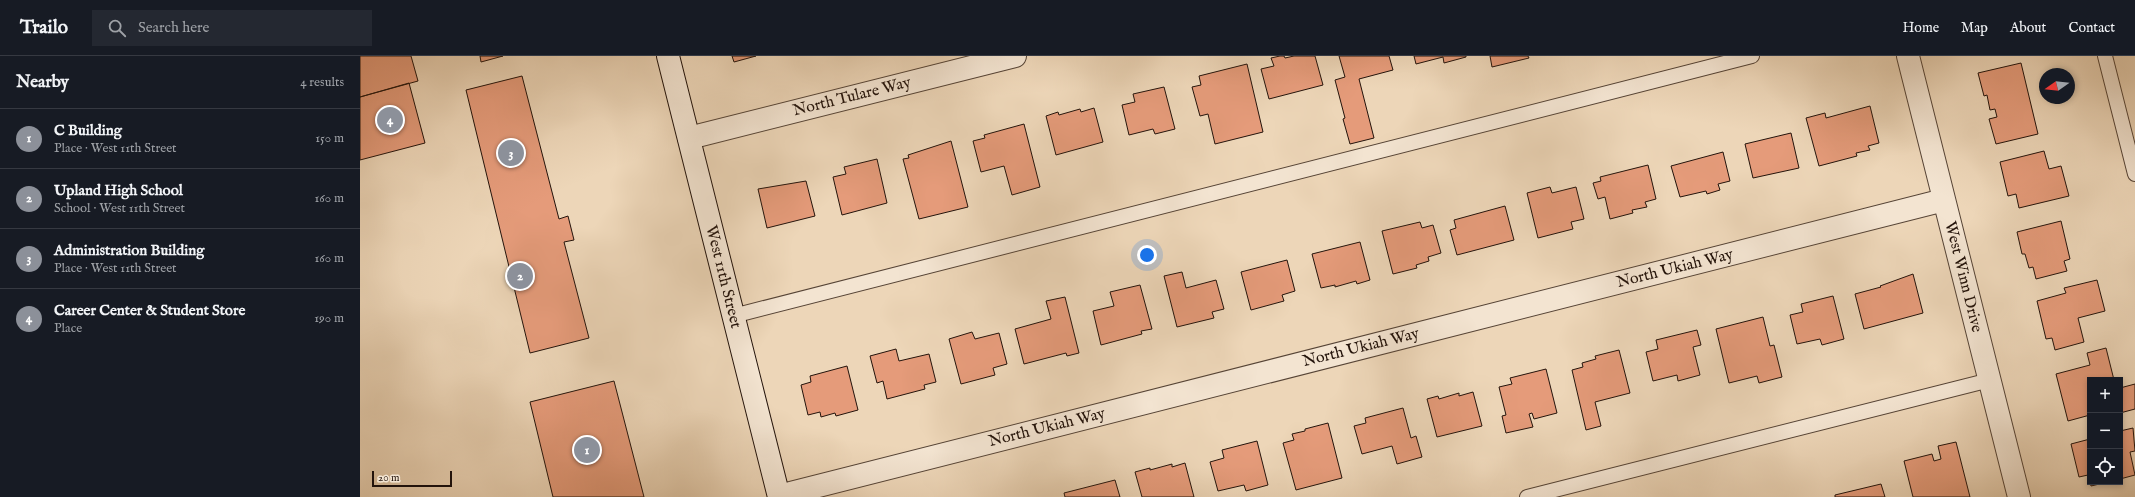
<!DOCTYPE html>
<html lang="en">
<head>
<meta charset="utf-8">
<style>
	body { margin:0; font-family:"IM FELL English",serif; background:#242831; color:#f1f3f6 }
	.controls { position:absolute; right:12px; bottom:12px; display:grid; overflow:hidden; border-radius:0px; box-shadow:0 2px 6px #0003 }
	.controls button { width:36px; height:36px; display:grid; place-items:center; padding:0; border:0; border-bottom:1px solid #363941; background:#171b24; color:#f1f3f6; font:20px sans-serif }
	.compass { position:absolute; left:1679px; top:12px; width:36px; height:36px; border-radius:50%; background:#171b24; box-shadow:0 2px 6px #0003; rotate:256deg }
	.scale { position:absolute; left:12px; bottom:10px; width:80px; box-sizing:border-box; padding-left:4px; border:2px solid #23130b; border-top:0; font-size:11px; line-height:14px; white-space:nowrap; color:#23130b; -webkit-text-stroke:3px #f3e4d1; paint-order:stroke }
	.you { position:absolute; left:787px; top:199px; width:14px; height:14px; margin:-10px; border:3px solid #fff; border-radius:50%; background:#1a73e8; box-shadow:0 0 0 6px #1a73e833 }
	.badge { display:grid; place-items:center; width:26px; height:26px; border-radius:50%; background:#8c9099; color:#fff; font-size:13px; font-weight:700 }
	.pin { position:absolute; translate:-50% -50%; border:2px solid #fff; box-shadow:0 1px 4px #0006 }
	.list { margin:0; padding:0; list-style:none }
	h2 { display:flex; justify-content:space-between; align-items:center; height:52px; margin:0; padding:0 16px; font-size:17px }
	h2 small { font-size:13px; font-weight:400; color:#9ea1a6 }
	.list li { display:grid; grid-template-columns:26px 1fr auto; gap:12px; align-items:center; box-sizing:border-box; height:60px; padding:0 16px; border-top:1px solid #363941 }
	.list b { display:block; font-size:15px; white-space:nowrap }
	.list p { margin:0; font-size:13px; white-space:nowrap; color:#9ea1a6 }
	.list em { font-size:13px; font-style:normal; color:#9ea1a6 }
	.icon { flex:none; width:22px; height:22px; fill:none; stroke:currentColor; stroke-width:2; stroke-linecap:round; stroke-linejoin:round }
	.map { position:relative; flex:none; width:1775px; height:441px; overflow:hidden }
	header { display:flex; align-items:center; gap:24px; box-sizing:border-box; height:56px; padding:0 20px; background:#171b24; border-bottom:1px solid #363941 }
	header strong { font-size:19px }
	nav { display:flex; gap:22px; margin-inline-start:auto; font-size:14px }
	.search { width:280px; height:36px; background:#242831; display:flex; align-items:center; gap:10px; box-sizing:border-box; padding:0 14px; border-radius:0px; color:#9ea1a6; font-size:15px }
	main { display:flex }
	aside { flex:1; background:#171b24 }
	.map>svg:first-child { display:block }
	.building { fill:#e59b7a; stroke:#23130b }
	.lines { fill:none; stroke-linecap:round; stroke-linejoin:round }
	.lane-casing { stroke:#564436; stroke-width:16 }
	.street-casing { stroke:#564436; stroke-width:24 }
	.secondary-casing { stroke:#23130b; stroke-width:24 }
	.lane { stroke:#f3e4d1; stroke-width:14 }
	.street { stroke:#f3e4d1; stroke-width:22 }
	.secondary { stroke:#f3e4d1; stroke-width:22 }
	.labels { text-anchor:middle; dominant-baseline:central; stroke-width:3; stroke-linejoin:round; paint-order:stroke }
	.street-label { font-size:16px; fill:#23130b; stroke:#f3e4d1 }
</style>
</head>
<body>
<header>
<strong>Trailo</strong>
<div class="search"><svg class="icon" aria-label="search" viewBox="0 0 24 24"><circle cx="10" cy="10" r="6"/><path d="M15 15l6 6"/></svg>Search here</div>
<nav><a>Home</a><a>Map</a><a>About</a><a>Contact</a></nav>
</header>
<main>
<aside>
<h2>Nearby<small>4 results</small></h2>
<ul class="list">
<li><span class="badge">1</span><div><b>C Building</b><p>Place · West 11th Street</p></div><em>150 m</em></li>
<li><span class="badge">2</span><div><b>Upland High School</b><p>School · West 11th Street</p></div><em>160 m</em></li>
<li><span class="badge">3</span><div><b>Administration Building</b><p>Place · West 11th Street</p></div><em>160 m</em></li>
<li><span class="badge">4</span><div><b>Career Center &amp; Student Store</b><p>Place</p></div><em>190 m</em></li>
</ul>
</aside>
<div class="map">
<svg width="1775" height="441" viewBox="0 0 1775 441">
	<rect width="100%" height="100%" fill="#edd6b8"/>
	<filter id="stains"><feTurbulence type="fractalNoise" baseFrequency=".005" numOctaves="4"/><feColorMatrix values="0 0 0 0 .2 0 0 0 0 .09 0 0 0 0 .02 0 0 0 .5 -.17"/></filter>
	<radialGradient id="worn" r=".72"><stop offset=".6" stop-color="#630" stop-opacity="0"/><stop offset="1" stop-color="#630" stop-opacity=".3"/></radialGradient>
	<!-- building -->
	<path class="building" d="M0,0H51L58,25L0,41Z
		M120,0H143L121,6Z
		M372,0H396L374,6Z
		M920,0H924L925,2L934,0H955L963,29L909,43L901,13L914,10L911,2Z
		M979,0H1029L1033,14L999,23L1014,82L990,88L983,63L985,62L975,24L985,21Z
		M1054,0H1106V1L1084,7L1083,1L1056,8Z
		M1130,0H1168L1169,2L1132,11Z
		M1661,7L1678,78L1636,88L1629,63L1637,61L1635,53L1630,54L1627,39L1624,40L1618,17Z
		M887,8L903,76L855,88L848,58L840,60L832,31L841,29L839,20Z
		M162,20L199,163L208,160L214,184L204,186L229,282L170,297L106,34Z
		M49,27L65,87L0,104V41Z
		M804,31L815,73L795,78L793,73L769,79L762,49L775,46L773,38Z
		M1510,50L1519,87L1508,90L1510,94L1496,97L1497,100L1459,110L1446,62L1465,57L1466,62Z
		M734,52L743,86L696,99L686,60L698,56L699,59L720,53L721,56Z
		M664,68L680,131L652,139L644,110L621,116L613,85L625,82L624,79Z
		M1431,77L1439,112L1393,122L1385,88Z
		M591,85L608,151L559,163L543,103L549,102L548,99Z
		M1684,95L1689,113L1701,110L1709,140L1659,152L1656,138L1648,140L1640,106Z
		M1363,96L1370,125L1358,128L1360,134L1347,138L1346,135L1320,141L1311,110Z
		M517,103L527,147L482,159L473,121L486,118L484,111Z
		M1288,109L1296,143L1285,146L1287,151L1272,154L1273,157L1250,163L1245,141L1238,143L1233,127L1241,125L1240,121Z
		M446,125L455,160L407,172L398,133Z
		M1190,131L1192,137L1216,131L1224,163L1211,166L1213,173L1178,182L1167,137Z
		M1145,150L1154,184L1097,199L1090,174L1096,172L1094,164Z
		M1701,165L1710,203L1704,205L1707,215L1676,223L1673,211L1669,212L1665,198H1662L1657,176Z
		M1060,166L1062,172L1073,169L1081,197L1068,201L1069,205L1056,209L1057,212L1033,218L1022,175Z
		M1000,186L1010,224L997,228L996,225L975,231V229L961,232L952,198Z
		M927,204L935,235L922,239L924,245L891,254L881,216Z
		M822,216L826,232L856,224L864,253L852,256L854,262L817,271L804,220Z
		M1553,218L1563,257L1504,273L1495,238L1521,231L1520,230Z
		M1737,224L1745,255L1718,262L1724,286L1695,294L1692,282L1686,283L1677,245L1706,237L1704,232Z
		M780,229L792,273L781,275L782,278L741,289L733,255L754,250L750,236Z
		M1473,240L1484,283L1462,289L1460,283L1437,288L1430,259L1443,256L1441,248Z
		M705,241L719,297L707,300L706,297L664,308L655,273L691,263L686,245Z
		M1403,261L1410,290L1414,289L1422,321L1399,327L1397,320L1369,327L1356,273Z
		M1337,274L1341,289L1333,291L1340,319L1318,325L1317,319L1293,325L1286,296L1298,293L1296,284Z
		M612,276L615,283L639,277L647,308L633,312L635,319L601,328L589,283Z
		M1746,292L1754,324H1730V359L1708,365L1696,318L1730,309L1727,297Z
		M536,293L539,305L569,298L576,326L564,329L565,333L527,343L523,325L517,327L510,300Z
		M1259,294L1270,337L1235,346L1241,370L1226,374L1212,314L1223,311L1222,307L1236,303L1235,300Z
		M487,310L498,354L476,360L475,357L461,361L460,356L448,359L441,329L451,326L450,320Z
		M1186,313L1197,357L1174,363L1172,357L1169,358L1173,371L1146,377L1142,360L1146,359L1139,331L1152,328L1150,322Z
		M254,325L284,441H193L170,346Z
		M1775,328V353L1760,357V332Z
		M1113,336L1122,370L1077,381L1067,343L1078,340L1079,343L1099,337V340Z
		M1043,352L1051,382L1056,380L1062,401L1037,408L1032,390L1002,398L994,370L1006,367L1005,362Z
		M968,367L982,422L936,434L923,387L934,384L932,378L945,375V373Z
		M1773,372L1775,395L1770,396L1775,419L1760,423V375Z
		M1730,383V426H1748L1731,430L1728,419L1719,421L1711,388Z
		M897,385L908,429L886,435L884,429L858,435L850,406L864,402L862,394Z
		M1596,386L1610,441H1553L1544,405L1572,398L1574,405L1581,403L1578,390Z
		M825,407L834,441H782L775,416L790,412V414L812,408V411Z
		M755,424L760,441H705L704,437Z
		M1521,428L1525,441H1475V439Z"/>
	<g class="lines">
		<!-- lane casing -->
		<g class="lane-casing">
			<path id="lane" d="M1745,0L1775,118
				M373,260L1392,0
				M1167,441L1630,324"/>
		</g>
		<!-- street casing -->
		<g class="street-casing">
			<path id="street" d="M1548,0L1659,441
				M329,82L655,0
				M419,440L1584,144"/>
		</g>
		<!-- secondary casing -->
		<g class="secondary-casing">
			<path id="secondary" d="M308,0L419,441"/>
		</g>
		<!-- lane -->
		<use href="#lane" class="lane"/>
		<!-- street -->
		<use href="#street" class="street"/>
		<!-- secondary -->
		<use href="#secondary" class="secondary"/>
	</g>
	<g class="labels">
		<!-- street labels -->
		<g class="street-label">
			<text transform="translate(492 41) rotate(-14)">North Tulare Way</text>
			<text transform="translate(1315 213) rotate(-14)">North Ukiah Way</text>
			<text transform="translate(363 221) rotate(76)">West 11th Street</text>
			<text transform="translate(1603 221) rotate(76)">West Winn Drive</text>
			<text transform="translate(1001 292) rotate(-14)">North Ukiah Way</text>
			<text transform="translate(687 372) rotate(-14)">North Ukiah Way</text>
		</g>
	</g>
	<rect width="100%" height="100%" filter="url(#stains)"/>
	<rect width="100%" height="100%" fill="url(#worn)"/>
</svg>
<div class="controls">
<button>+</button>
<button>−</button>
<button><svg class="icon" aria-label="locate" viewBox="0 0 24 24"><circle cx="12" cy="12" r="6"/><path d="M12 2v4M12 18v4M2 12h4M18 12h4"/></svg></button>
</div>
<svg class="compass" viewBox="-18 -18 36 36"><path d="M0-13l5 13h-10z" fill="#e53935"/><path d="M0 13l5-13h-10z" fill="#9ea1a6"/></svg>
<div class="scale">20 m</div>
<div class="you"></div>
<div class="pin badge" style="left:227px;top:394px">1</div>
<div class="pin badge" style="left:160px;top:220px">2</div>
<div class="pin badge" style="left:151px;top:97px">3</div>
<div class="pin badge" style="left:30px;top:64px">4</div>
</div>
</main>
</body>
</html>
